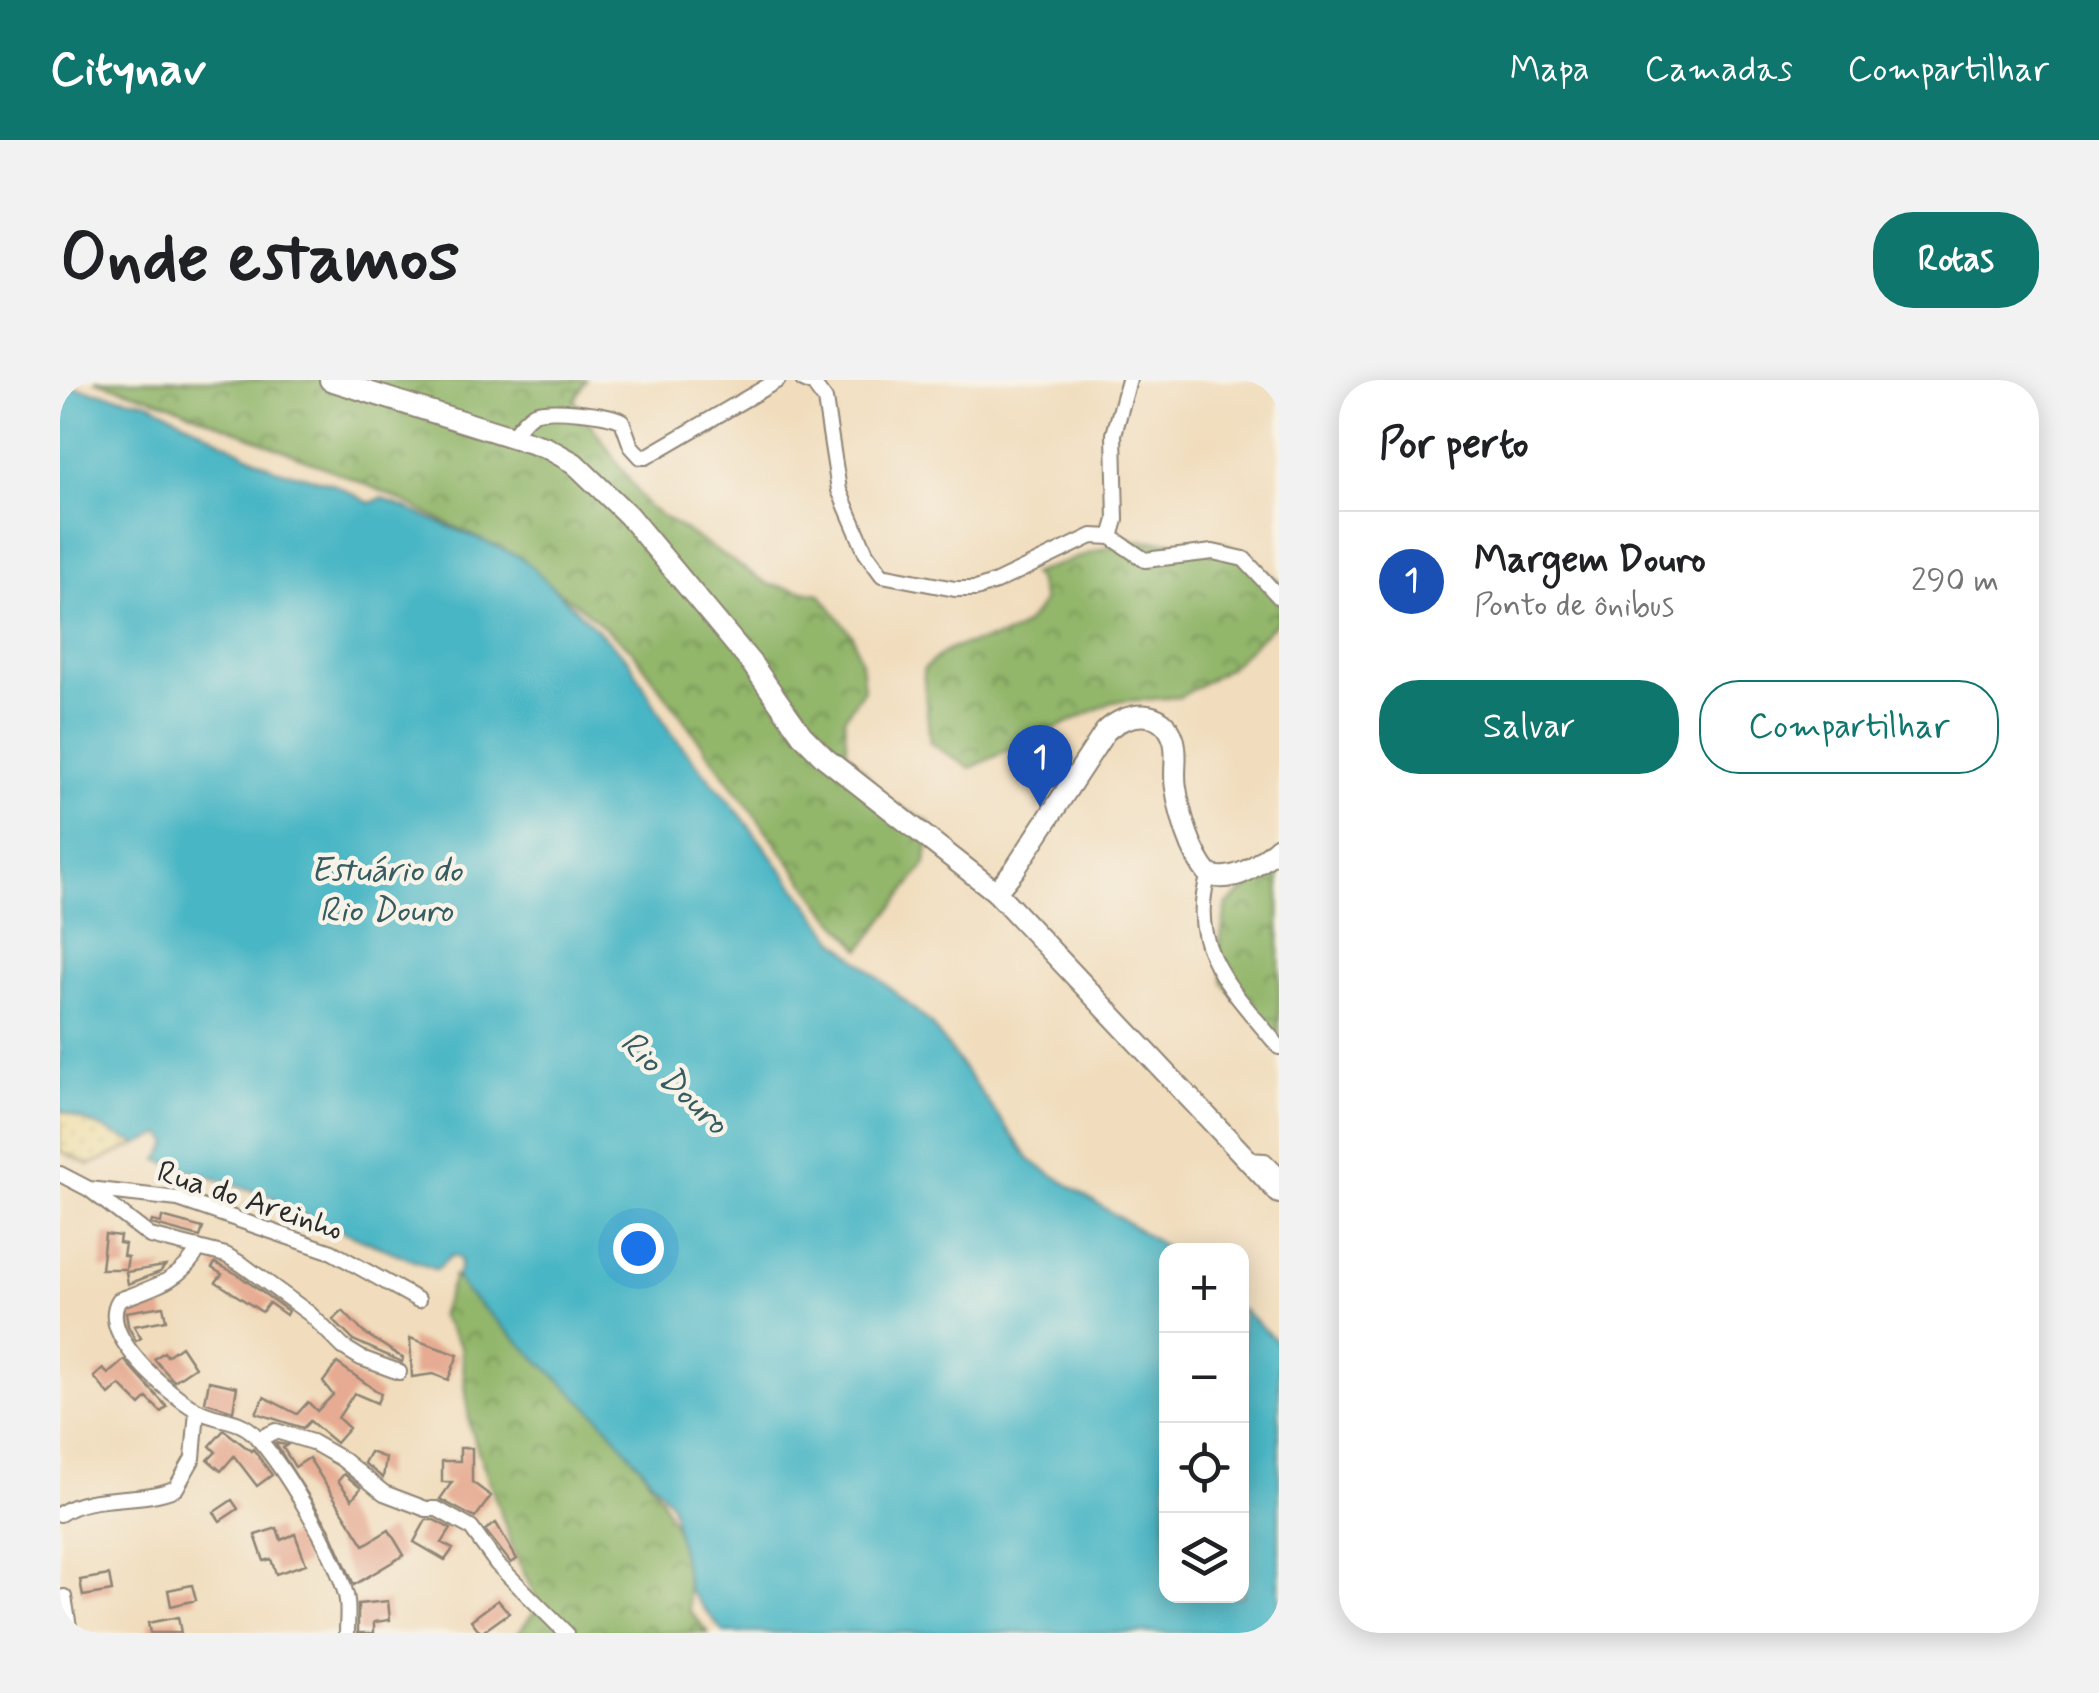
<!DOCTYPE html>
<html lang="pt">
<head>
<meta charset="utf-8">
<style>
	body { margin:0; font-family:Mynerve,sans-serif; background:#f2f2f2; color:#202124 }
	.controls { position:absolute; right:30px; bottom:30px; display:grid; overflow:hidden; border-radius:20px; box-shadow:0 5px 25px #0003 }
	.controls button { width:90px; height:90px; display:grid; place-items:center; padding:0; border:0; border-bottom:2px solid #e0e0e0; background:#fff; color:#202124; font:50px sans-serif }
	.you { position:absolute; left:578px; top:868px; width:35px; height:35px; margin:-25px; border:8px solid #fff; border-radius:50%; background:#1a73e8; box-shadow:0 0 0 15px #1a73e833 }
	.badge { display:grid; place-items:center; width:65px; height:65px; border-radius:50%; background:#0f766e; color:#fff; font-size:32px; font-weight:700 }
	.pin { position:absolute; translate:-50% -82px; filter:drop-shadow(0 2px 5px #0008) }
	.pin::after { content:''; position:absolute; top:52px; width:35px; height:30px; background:inherit; clip-path:polygon(0 0,100% 0,50% 100%) }
	.list { margin:0; padding:0; list-style:none }
	h2 { display:flex; justify-content:space-between; align-items:center; height:130px; margin:0; padding:0 40px; font-size:42px }
	h2 small { font-size:32px; font-weight:400; color:#757577 }
	.list li { display:grid; grid-template-columns:65px 1fr auto; gap:30px; align-items:center; box-sizing:border-box; height:140px; padding:0 40px; border-top:2px solid #e0e0e0 }
	.list b { display:block; font-size:38px; white-space:nowrap }
	.list p { margin:0; font-size:32px; white-space:nowrap; color:#757577 }
	.list em { font-size:32px; font-style:normal; color:#757577 }
	.actions { display:flex; gap:20px; padding:30px 40px }
	.actions a { flex:1; padding:22px 0; border:2px solid #0f766e; border-radius:40px; text-align:center; font-size:35px; color:#0f766e }
	.actions .main { background:#0f766e; color:#fff }
	.icon { flex:none; width:55px; height:55px; fill:none; stroke:currentColor; stroke-width:2; stroke-linecap:round; stroke-linejoin:round }
	.map { position:relative; flex:none; width:1219px; height:1253px; overflow:hidden; border-radius:40px }
	header { display:flex; align-items:center; gap:60px; box-sizing:border-box; height:140px; padding:0 50px; background:#0f766e; color:#fff }
	header strong { font-size:48px }
	nav { display:flex; gap:55px; margin-inline-start:auto; font-size:35px }
	.intro { display:flex; align-items:center; justify-content:space-between; box-sizing:border-box; height:240px; padding:0 60px }
	h1 { margin:0; font-size:70px }
	.button { padding:25px 45px; border-radius:40px; background:#0f766e; color:#fff; font-size:35px; font-weight:700 }
	main { display:flex; gap:60px; padding:0 60px }
	aside { flex:1; background:#fff; border-radius:40px; box-shadow:0 5px 25px #0003 }
	.map>svg:first-child { display:block }
	.forest { fill:url(#forest-crowns); stroke:#5e704b; stroke-width:2.5 }
	.sand { fill:url(#sand-dots); stroke:#8c8264; stroke-width:2.5 }
	.water { fill:#4ab6c5; stroke:#3a7078; stroke-width:2.5 }
	.building { fill:#e6ab92 }
	.lines { fill:none; stroke-linecap:round; stroke-linejoin:round }
	.minor-casing { stroke:#8e8474; stroke-width:18 }
	.secondary-casing { stroke:#8e8474; stroke-width:24 }
	.primary-casing { stroke:#8e8474; stroke-width:24 }
	.minor { stroke:#fff; stroke-width:14 }
	.secondary { stroke:#fff; stroke-width:20 }
	.primary { stroke:#fff; stroke-width:20 }
	.labels { text-anchor:middle; dominant-baseline:central; stroke-width:9; stroke-linejoin:round; paint-order:stroke }
	.street-label { font-size:32px; fill:#2b2b2b; stroke:#f7f3e8 }
	.water-label { font-size:35px; font-style:italic; fill:#365c61; stroke:#f7f3e8 }
</style>
</head>
<body>
<header>
<strong>Citynav</strong>
<nav><a>Mapa</a><a>Camadas</a><a>Compartilhar</a></nav>
</header>
<div class="intro"><h1>Onde estamos</h1><a class="button">Rotas</a></div>
<main>
<div class="map">
<svg width="1219" height="1253" viewBox="0 0 1219 1253">
	<defs>
		<pattern id="forest-crowns" width="20" height="18" patternUnits="userSpaceOnUse" patternTransform="scale(2.5)"><rect width="20" height="18" fill="#92b66b"/><path d="M2 6a3 3 0 1 1 6 0M12 15a3 3 0 1 1 6 0" fill="none" stroke="#779458"/></pattern>
		<pattern id="sand-dots" width="8" height="8" patternUnits="userSpaceOnUse" patternTransform="scale(2.5)"><rect width="8" height="8" fill="#eeda9e"/><path d="M2 2h.1M6 6h.1" fill="none" stroke="#cb8" stroke-width="1.8" stroke-linecap="round"/></pattern>
	</defs>
	<rect width="100%" height="100%" fill="#f7f3e8"/>
	<filter id="ink" filterUnits="userSpaceOnUse"><feTurbulence type="fractalNoise" baseFrequency=".01" numOctaves="2"/><feDisplacementMap in="SourceGraphic" scale="20" xChannelSelector="R" yChannelSelector="G"/><feConvolveMatrix kernelMatrix="1 2 1 2 8 2 1 2 1" color-interpolation-filters="sRGB"/></filter>
	<filter id="wash" filterUnits="userSpaceOnUse"><feTurbulence type="fractalNoise" baseFrequency=".0048" numOctaves="4" result="noise"/><feDisplacementMap in="SourceGraphic" scale="40" xChannelSelector="R" yChannelSelector="G"/><feGaussianBlur stdDeviation="2.25" result="paint"/><feColorMatrix in="noise" values="0 0 0 0 0 0 0 0 0 0 0 0 0 0 0 0 0 1.4 0 .05"/><feComposite in="paint" operator="in"/></filter>
	<g filter="url(#wash)">
		<rect width="100%" height="100%" fill="#f1ddbd"/>
		<!-- forest -->
		<path class="forest" d="M35,0H526L514,20L588,127L710,205L760,214L792,255L801,283L804,309L784,338L787,371L829,421L870,443L866,484L801,569L764,528L572,270L518,225L436,167L317,109L111,24Z
			M1068,160L1166,164L1219,202V240L1170,287L1120,317L1052,322L910,388L870,363L863,290C871,283 879,274 889,270C933,252 955,269 983,221L977,200L971,194Z
			M1219,484V664L1163,603L1159,568L1167,524Z
			M394,896L575,1063V1077L601,1118L622,1162L630,1231L649,1253H458L479,1225L456,1176L410,1048L401,966L380,936Z"/>
		<!-- sand -->
		<path class="sand" d="M0,730L5,732L78,764L30,785L0,771Z"/>
		<!-- water -->
		<path class="water" d="M0,5L89,22L215,89L271,103L310,123L322,118L461,177L569,280L610,352L682,437L776,561L871,644L971,781L1110,870L1106,871V1216H1182V929L1219,963V1253H664L629,1210L611,1123L540,1038L406,912L397,898L401,880L392,875L376,890L217,824L213,817L98,780L109,764L103,754L78,764L0,730Z"/>
		<g id="blocks">
			<!-- building -->
			<path class="building" d="M102,837L143,848L140,857L91,844L92,841L101,843Z
				M45,854L60,856L59,863L65,864L63,876L68,877L66,889H41Z
				M155,883L177,894L228,931L226,935L209,923L202,932L156,902L162,894L152,888Z
				M105,886L100,892L68,904L66,892Z
				M103,926L106,940L74,946L81,958L76,961L68,946L66,932Z
				M283,931L303,952L343,978L342,982L293,960L273,940Z
				M350,958L398,975L388,1000L373,994L352,997Z
				M121,966L135,987L114,1001L94,979L104,972L107,976Z
				M64,980L107,1027L101,1032L87,1018L80,1025L60,1005L49,1015L34,997L43,989L48,994Z
				M277,983L321,1014L317,1023L294,1013L278,1038L289,1048L276,1063L250,1041L243,1048L196,1033L204,1017L237,1034L248,1022L257,1031L273,1015L263,1002Z
				M149,1001L177,1007L173,1031L145,1022Z
				M164,1050L191,1071L193,1069L212,1095L197,1106L174,1076L161,1091L148,1080L156,1072L150,1066Z
				M215,1063L227,1065L223,1068L235,1087L249,1078L304,1165L329,1150L344,1175L294,1205L269,1148Z
				M400,1068H412V1102L431,1116L415,1138L380,1119L392,1102H382V1081H400Z
				M310,1072L326,1078L323,1098L304,1083Z
				M284,1094L301,1108L292,1119L278,1101Z
				M172,1120L178,1129L160,1141L154,1132Z
				M366,1140H374L391,1149L382,1163L393,1169L385,1180L354,1162Z
				M436,1143L457,1179L451,1183L425,1150Z
				M217,1148L221,1160L235,1154L246,1184L216,1194L211,1179L204,1181L195,1155Z
				M49,1195L52,1211L23,1216L20,1200Z
				M132,1205L136,1220L111,1226L108,1210Z
				M438,1220L449,1233L421,1253L411,1240Z
				M328,1221L330,1240L314,1242V1253H298V1224Z
				M118,1237L121,1253H90L88,1243Z"/>
		</g>
	</g>
	<g filter="url(#ink)">
		<use href="#blocks" fill-opacity="0" stroke="#8e8474" stroke-width="2.5"/>
		<g class="lines">
			<!-- minor casing -->
			<g class="minor-casing">
				<path id="minor" d="M743,0L754,5L765,20L779,110L806,173L822,195L895,209H916L936,202L1032,156L1051,157L1085,180L1153,172L1184,179L1219,217
					M452,56C458,48 465,38 474,33C489,27 548,33 562,41L571,66L581,77H586L718,0
					M1051,157L1056,140L1054,54L1069,0
					M1149,495C1124,568 1176,614 1219,667
					M1188,780L1205,781L1219,795
					M0,794L29,809L118,819L272,872L358,920
					M29,809L90,856L166,875L183,885L250,934L283,967L301,978L339,992
					M139,868C122,901 91,908 59,920C37,955 109,1014 137,1030C156,1041 179,1038 194,1054C224,1086 275,1172 286,1215C289,1227 287,1240 287,1253
					M198,1059L216,1051L252,1062L282,1079L324,1113L366,1129H377L411,1148L437,1184L506,1253
					M0,1134C31,1112 80,1124 116,1108L133,1078L137,1030
					M0,1218L4,1217L10,1253"/>
			</g>
			<!-- secondary casing -->
			<g class="secondary-casing">
				<path id="secondary" d="M936,512L955,489L1045,352C1066,331 1104,326 1114,361C1118,376 1113,392 1116,408C1120,435 1131,474 1149,495C1175,504 1200,484 1219,467"/>
			</g>
			<!-- primary casing -->
			<g class="primary-casing">
				<path id="primary" d="M270,0L487,68L514,83L568,135L692,284L742,355L765,378L936,512L1219,813"/>
			</g>
			<!-- minor -->
			<use href="#minor" class="minor"/>
			<!-- secondary -->
			<use href="#secondary" class="secondary"/>
			<!-- primary -->
			<use href="#primary" class="primary"/>
		</g>
	</g>
	<g class="labels">
		<!-- street labels -->
		<g class="street-label">
			<text transform="translate(190 821) rotate(18)">Rua do Areinho</text>
		</g>
		<!-- water labels -->
		<g class="water-label">
			<text x="326" y="491">Estuário do<tspan x="326" dy="40">Rio Douro</tspan></text>
			<text transform="translate(614 703) rotate(43)">Rio Douro</text>
		</g>
	</g>
</svg>
<div class="controls">
<button>+</button>
<button>−</button>
<button><svg class="icon" aria-label="locate" viewBox="0 0 24 24"><circle cx="12" cy="12" r="6"/><path d="M12 2v4M12 18v4M2 12h4M18 12h4"/></svg></button>
<button><svg class="icon" aria-label="layers" viewBox="0 0 24 24"><path d="M12 4l9 5-9 5-9-5zM3 14l9 5 9-5"/></svg></button>
</div>
<div class="you"></div>
<div class="pin badge" style="left:980px;top:427px;background:#1a4fb4">1</div>
</div>
<aside>
<h2>Por perto<small></small></h2>
<ul class="list">
<li><span class="badge" style="background:#1a4fb4">1</span><div><b>Margem Douro</b><p>Ponto de ônibus</p></div><em>290 m</em></li>
</ul>
<div class="actions"><a class="main">Salvar</a><a>Compartilhar</a></div>
</aside>
</main>
</body>
</html>
